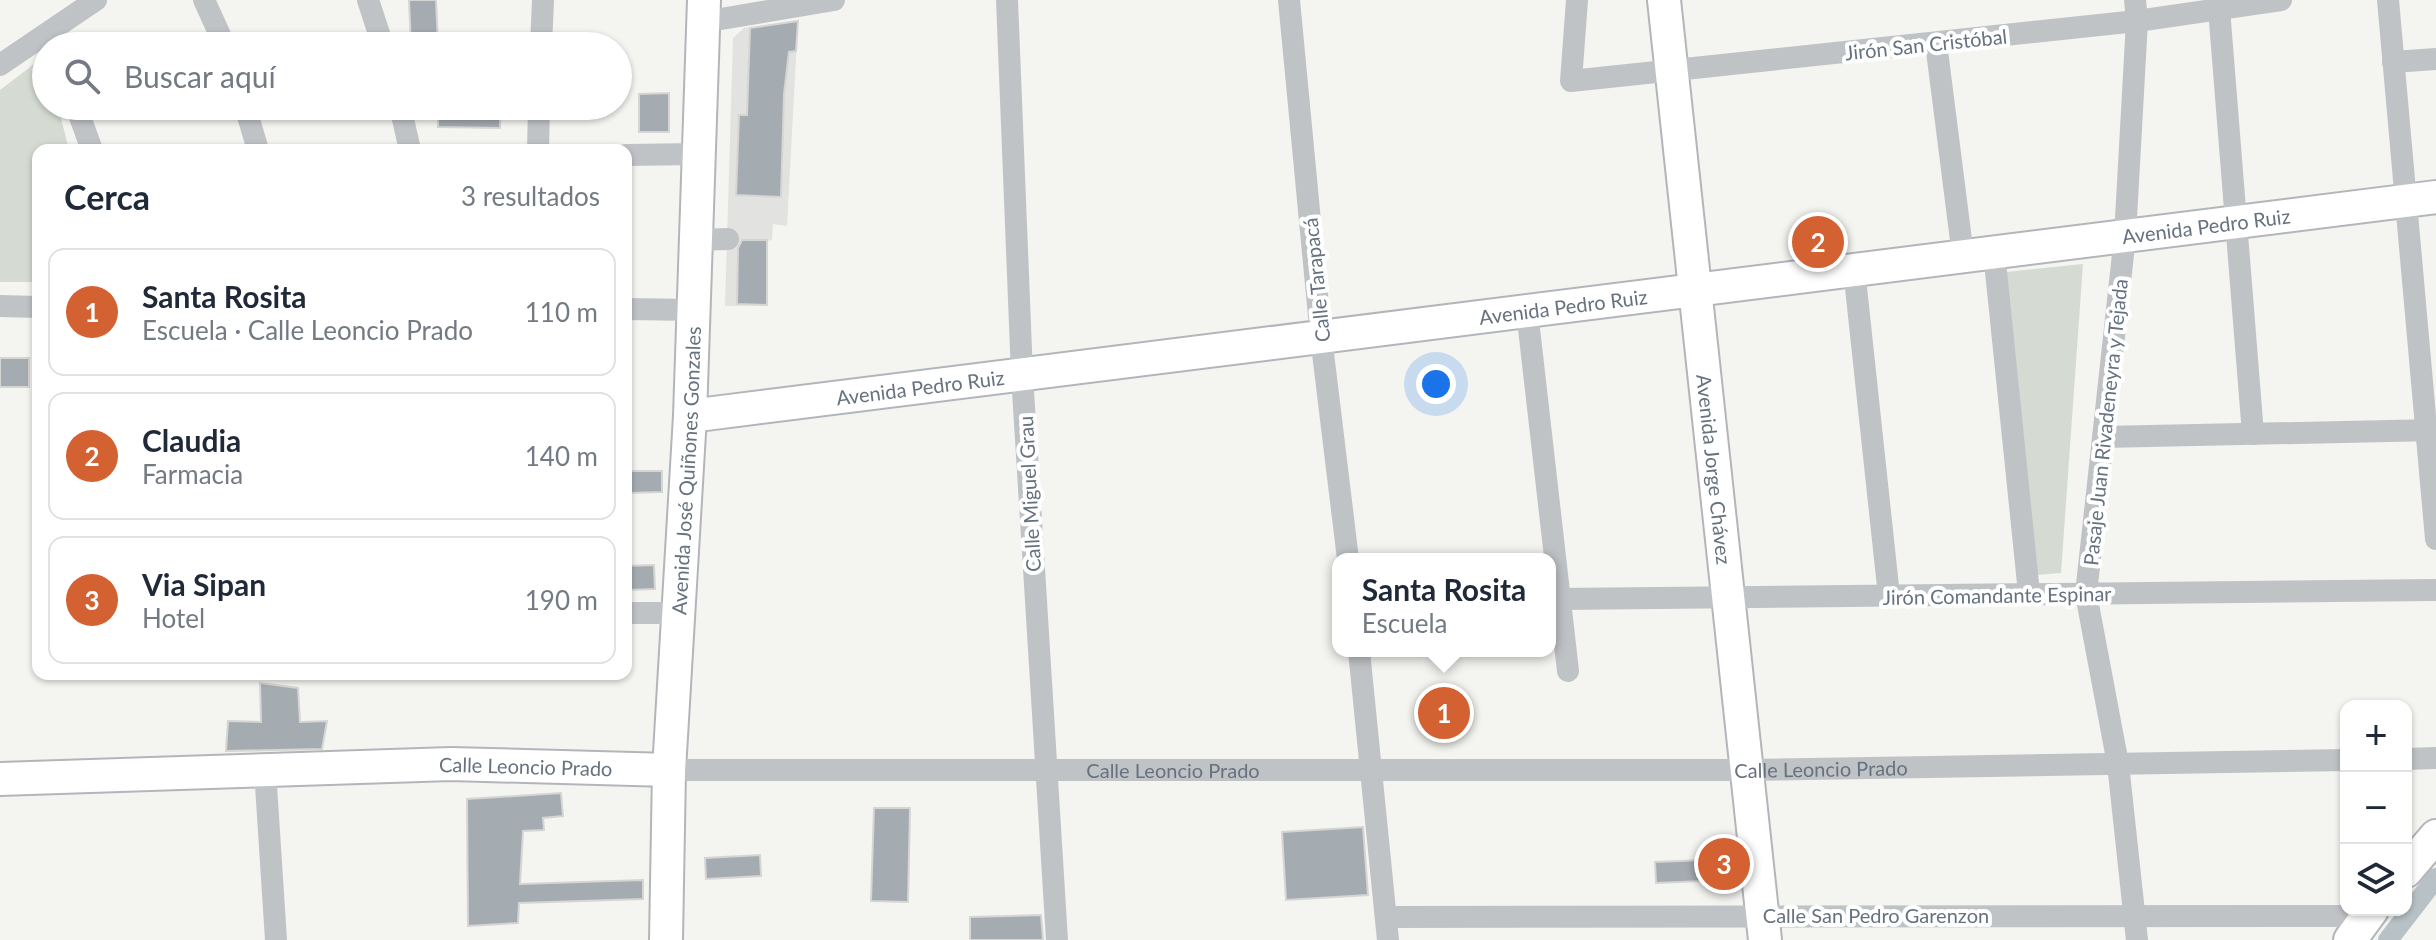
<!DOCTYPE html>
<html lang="es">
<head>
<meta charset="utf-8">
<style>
	body { margin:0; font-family:Lato,sans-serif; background:#f6f6f7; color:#1f2937 }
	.controls { position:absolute; right:24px; bottom:24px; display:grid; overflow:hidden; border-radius:16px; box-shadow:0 2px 6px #0004 }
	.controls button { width:72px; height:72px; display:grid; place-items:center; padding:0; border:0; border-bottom:2px solid #e0e1e3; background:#fff; color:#1f2937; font:40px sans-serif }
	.you { position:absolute; left:1436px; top:384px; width:28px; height:28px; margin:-20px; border:6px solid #fff; border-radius:50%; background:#1a73e8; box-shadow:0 0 0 12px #1a73e833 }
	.badge { display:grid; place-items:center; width:52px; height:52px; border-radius:50%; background:#d36132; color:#fff; font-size:26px; font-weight:700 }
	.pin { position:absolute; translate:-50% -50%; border:4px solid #fff; box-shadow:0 2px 8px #0006 }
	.popup { position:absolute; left:1332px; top:553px; width:224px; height:104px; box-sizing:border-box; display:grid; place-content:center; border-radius:16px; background:#fff; filter:drop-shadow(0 2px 6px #0005); font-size:26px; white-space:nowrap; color:#747a83 }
	.popup b { font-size:30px; color:#1f2937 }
	.popup::after { content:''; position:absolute; left:50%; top:100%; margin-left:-16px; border:16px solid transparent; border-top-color:#fff }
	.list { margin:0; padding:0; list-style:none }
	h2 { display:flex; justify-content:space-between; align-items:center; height:104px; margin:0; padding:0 32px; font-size:34px }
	h2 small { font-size:26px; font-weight:400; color:#747a83 }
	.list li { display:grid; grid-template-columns:52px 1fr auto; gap:24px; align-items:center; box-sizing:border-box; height:128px; margin:0 16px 16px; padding:0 16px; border:2px solid #e0e1e3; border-radius:16px }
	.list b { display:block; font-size:30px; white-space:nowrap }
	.list p { margin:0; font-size:26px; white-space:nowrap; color:#747a83 }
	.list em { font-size:26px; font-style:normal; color:#747a83 }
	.icon { flex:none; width:44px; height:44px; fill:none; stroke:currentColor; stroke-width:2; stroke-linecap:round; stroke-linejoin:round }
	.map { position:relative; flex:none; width:2436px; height:940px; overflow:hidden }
	.search { position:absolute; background:#fff; box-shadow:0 2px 6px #0004; left:32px; top:32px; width:600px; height:88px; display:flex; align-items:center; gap:20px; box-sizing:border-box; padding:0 28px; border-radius:44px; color:#747a83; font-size:30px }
	.panel { position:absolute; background:#fff; box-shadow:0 2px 6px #0004; left:32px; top:144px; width:600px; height:536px; border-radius:16px }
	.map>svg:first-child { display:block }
	.built { fill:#e2e3e1 }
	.green { fill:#d5dbd2 }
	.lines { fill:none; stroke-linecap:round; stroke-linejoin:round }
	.canal { stroke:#b8c1c6; stroke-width:20 }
	.building { fill:#a5acb1; stroke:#d5d5d3; stroke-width:2 }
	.secondary-casing { stroke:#b2b6ba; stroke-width:36 }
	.street { stroke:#c0c3c6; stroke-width:22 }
	.secondary { stroke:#fff; stroke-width:32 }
	.labels { text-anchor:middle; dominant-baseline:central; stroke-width:8; stroke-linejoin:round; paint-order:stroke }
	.street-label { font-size:20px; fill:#66727f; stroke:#fff }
</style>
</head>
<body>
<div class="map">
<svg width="2436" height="940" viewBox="0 0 2436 940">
	<rect width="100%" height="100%" fill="#f4f4f1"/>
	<!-- built -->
	<path class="built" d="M798,21L787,226L773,224L772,240L767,241V305L725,306L733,38L744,28Z"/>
	<!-- green -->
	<path class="green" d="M38,61L46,69V106H58L69,150H38V282H0V90Z
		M2083,264L2061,573L2036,575L2006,272Z"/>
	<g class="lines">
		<!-- canal -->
		<path class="canal" d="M2388,940L2436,878"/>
	</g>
	<!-- building -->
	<path class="building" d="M409,0H436L438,44L411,45Z
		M798,21L796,51L789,52L784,94L781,197L736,195L739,115H747L750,28Z
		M669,93V132H639V94Z
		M438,106H500V128L438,127Z
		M742,240H767V305L737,304L738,248Z
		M0,358H29V387H0Z
		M626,471H662V492L626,493Z
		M654,565L655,589L626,590V566Z
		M260,683L298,688L300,722L327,721L322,749L226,751L228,721L261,722Z
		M561,793L563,816L543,818L544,830L523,831L520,884L643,880V899L519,903L518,923L468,926L467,799Z
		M874,808H910L908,902L871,901Z
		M1363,827L1368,895L1286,900L1282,832Z
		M760,855L761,876L706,879L705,858Z
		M1727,859L1728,880L1656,883L1655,862Z
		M1041,915L1043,940H970V917Z"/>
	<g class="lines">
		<!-- secondary casing -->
		<g class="secondary-casing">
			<g id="secondary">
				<path id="s2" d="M1664,0L1765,940"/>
				<path id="s3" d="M690,416L2436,197"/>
				<path id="s4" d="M0,779L451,764L669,770"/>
				<path d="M2406,871L2436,836"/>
				<path id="s5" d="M666,940L669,770L690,416L704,0"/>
				<path d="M2350,940L2372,910"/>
			</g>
		</g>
		<!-- street -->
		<g class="street">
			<path d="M204,0L225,46"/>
			<path d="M368,0L383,46"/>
			<path d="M1007,0L1022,375L1057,940"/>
			<path d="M1289,0L1321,337L1348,559"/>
			<path d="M1577,0L1571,81L2137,21L2281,0"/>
			<path d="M2135,0L2137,21L2125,236L2086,594L2118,764L2137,940"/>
			<path d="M2388,0L2436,539"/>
			<path d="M2219,9L2253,434"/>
			<path d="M703,22L834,0"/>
			<path d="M1936,43L1963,256"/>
			<path d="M541,46L543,0"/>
			<path d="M2393,62L2436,59"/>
			<path d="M0,65L96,0"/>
			<path d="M76,106L92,150"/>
			<path d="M245,106L258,150"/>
			<path d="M400,106L410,150"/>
			<path d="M538,150L539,106"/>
			<path d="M626,155L698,154"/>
			<path d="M696,240L728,239"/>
			<path d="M1994,252L2029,593"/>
			<path d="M1854,269L1889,596"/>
			<path d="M0,306L38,307"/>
			<path d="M626,309L694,310"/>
			<path d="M1527,311L1568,671"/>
			<path d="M2103,437L2436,430"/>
			<path d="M1558,599L2436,590"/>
			<path d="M626,613H680"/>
			<path d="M1359,651L1388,940"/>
			<path d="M2406,759L2436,758"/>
			<path d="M265,770L276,940"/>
			<path id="s1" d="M669,770H1745L2346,760"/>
			<path d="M1386,917L2367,916"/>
		</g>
		<!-- secondary -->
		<use href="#secondary" class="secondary"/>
	</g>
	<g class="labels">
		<!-- street labels -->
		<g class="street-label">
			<text transform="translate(1926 44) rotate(-6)">Jirón San Cristóbal</text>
			<text stroke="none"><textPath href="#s3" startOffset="1528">Avenida Pedro Ruiz</textPath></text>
			<text transform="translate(1316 280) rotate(-96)">Calle Tarapacá</text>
			<text stroke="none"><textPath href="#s3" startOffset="880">Avenida Pedro Ruiz</textPath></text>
			<text stroke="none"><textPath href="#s3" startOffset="232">Avenida Pedro Ruiz</textPath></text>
			<text transform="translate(2105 422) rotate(-84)">Pasaje Juan Rivadeneyra y Tejada</text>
			<text stroke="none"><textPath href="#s5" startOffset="470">Avenida José Quiñones Gonzales</textPath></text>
			<text stroke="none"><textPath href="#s2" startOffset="472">Avenida Jorge Chávez</textPath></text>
			<text transform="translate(1029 494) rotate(-93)">Calle Miguel Grau</text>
			<text transform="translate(1997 595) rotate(-1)">Jirón Comandante Espinar</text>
			<text stroke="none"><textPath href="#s4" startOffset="526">Calle Leoncio Prado</textPath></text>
			<text stroke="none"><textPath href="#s1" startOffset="1152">Calle Leoncio Prado</textPath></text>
			<text stroke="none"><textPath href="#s1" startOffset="504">Calle Leoncio Prado</textPath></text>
			<text x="1876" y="915">Calle San Pedro Garenzon</text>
		</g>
	</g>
</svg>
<div class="controls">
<button>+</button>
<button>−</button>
<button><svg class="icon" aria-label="layers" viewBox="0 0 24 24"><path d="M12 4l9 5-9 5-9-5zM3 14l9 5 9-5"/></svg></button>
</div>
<div class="you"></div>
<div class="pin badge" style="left:1444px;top:713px">1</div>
<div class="popup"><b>Santa Rosita</b>Escuela</div>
<div class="pin badge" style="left:1818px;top:242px">2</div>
<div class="pin badge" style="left:1724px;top:864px">3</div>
<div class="search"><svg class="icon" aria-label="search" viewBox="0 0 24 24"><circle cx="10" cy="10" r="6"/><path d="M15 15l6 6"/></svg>Buscar aquí</div>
<section class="panel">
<h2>Cerca<small>3 resultados</small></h2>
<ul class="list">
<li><span class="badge">1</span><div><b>Santa Rosita</b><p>Escuela · Calle Leoncio Prado</p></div><em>110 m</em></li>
<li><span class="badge">2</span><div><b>Claudia</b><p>Farmacia</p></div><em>140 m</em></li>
<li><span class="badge">3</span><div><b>Via Sipan</b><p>Hotel</p></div><em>190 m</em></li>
</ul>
</section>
</div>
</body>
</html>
